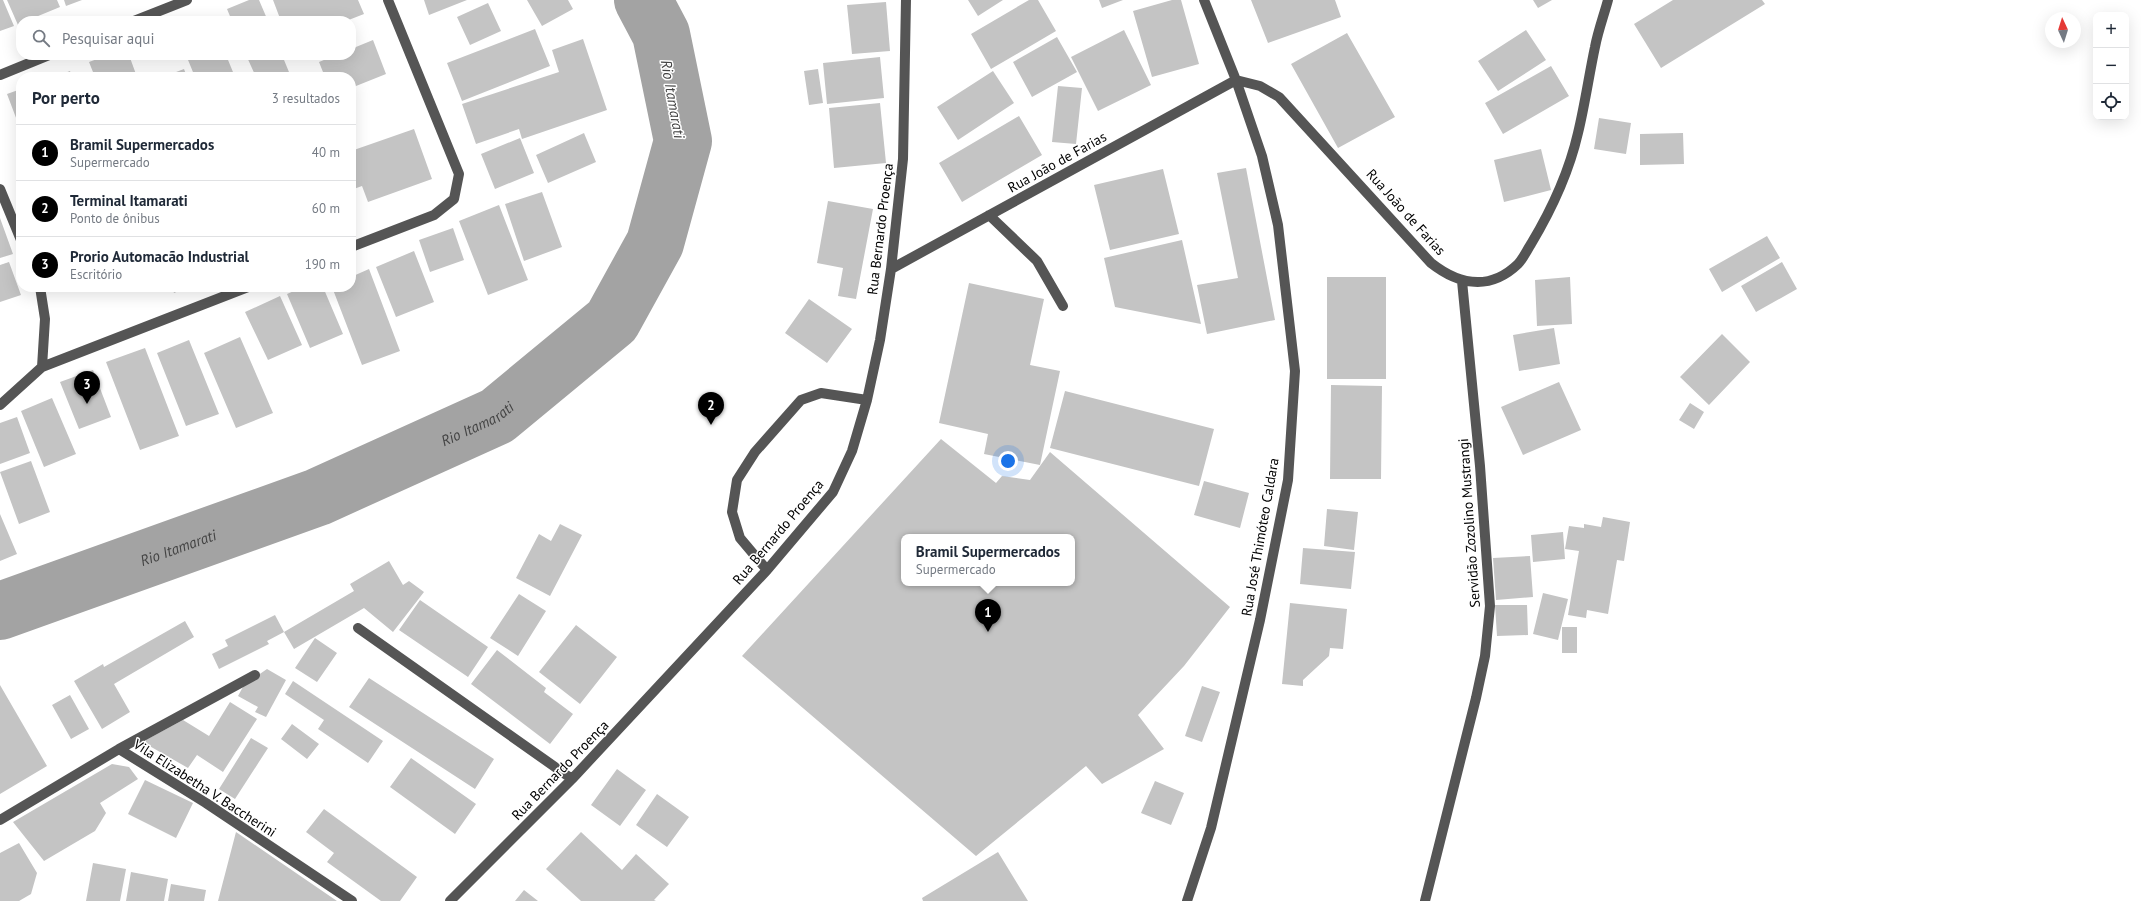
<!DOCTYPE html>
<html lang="pt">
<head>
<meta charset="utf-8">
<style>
	body { margin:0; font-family:"PT Sans",sans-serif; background:#f2f2f3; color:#1f2937 }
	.controls { position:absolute; right:12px; top:12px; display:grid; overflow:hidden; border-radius:8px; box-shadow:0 4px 16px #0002 }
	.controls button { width:36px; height:36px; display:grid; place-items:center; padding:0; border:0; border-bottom:1px solid #e0e1e3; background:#fff; color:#1f2937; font:20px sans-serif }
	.compass { position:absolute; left:2045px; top:12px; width:36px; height:36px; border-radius:50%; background:#fff; box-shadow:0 4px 16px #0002; rotate:356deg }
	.you { position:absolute; left:1008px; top:461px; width:14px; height:14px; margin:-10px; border:3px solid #fff; border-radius:50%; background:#1a73e8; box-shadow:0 0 0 6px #1a73e833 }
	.badge { display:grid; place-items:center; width:26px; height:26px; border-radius:50%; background:#000; color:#fff; font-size:13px; font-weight:700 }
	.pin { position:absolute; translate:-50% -33px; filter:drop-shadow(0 1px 2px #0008) }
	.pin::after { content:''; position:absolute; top:21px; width:14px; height:12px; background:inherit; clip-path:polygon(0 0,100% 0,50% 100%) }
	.popup { position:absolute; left:901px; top:534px; width:174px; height:52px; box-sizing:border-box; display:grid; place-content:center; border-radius:8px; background:#fff; filter:drop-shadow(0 1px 3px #0005); font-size:13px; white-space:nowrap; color:#747a83 }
	.popup b { font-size:15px; color:#1f2937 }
	.popup::after { content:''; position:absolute; left:50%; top:100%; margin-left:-8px; border:8px solid transparent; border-top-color:#fff }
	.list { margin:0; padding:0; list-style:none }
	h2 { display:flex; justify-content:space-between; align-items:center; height:52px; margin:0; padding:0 16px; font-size:17px }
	h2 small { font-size:13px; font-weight:400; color:#747a83 }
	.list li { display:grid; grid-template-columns:26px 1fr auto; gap:12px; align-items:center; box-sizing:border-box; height:56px; padding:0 16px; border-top:1px solid #e0e1e3 }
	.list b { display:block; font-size:15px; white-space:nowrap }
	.list p { margin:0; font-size:13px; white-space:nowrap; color:#747a83 }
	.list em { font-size:13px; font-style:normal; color:#747a83 }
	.icon { flex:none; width:22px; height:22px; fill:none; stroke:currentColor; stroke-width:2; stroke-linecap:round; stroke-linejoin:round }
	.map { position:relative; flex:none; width:2141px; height:901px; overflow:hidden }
	.search { position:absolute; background:#fff; box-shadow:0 4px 16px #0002; left:16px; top:16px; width:340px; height:44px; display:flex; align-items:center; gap:10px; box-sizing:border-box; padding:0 14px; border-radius:16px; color:#747a83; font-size:15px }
	.panel { position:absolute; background:#fff; box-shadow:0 4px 16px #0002; left:16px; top:72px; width:340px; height:220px; border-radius:16px }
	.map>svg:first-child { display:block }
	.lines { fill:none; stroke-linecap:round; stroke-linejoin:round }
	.river { stroke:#a3a3a3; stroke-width:58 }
	.building { fill:#c4c4c4; fill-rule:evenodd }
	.minor { stroke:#555; stroke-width:10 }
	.labels { text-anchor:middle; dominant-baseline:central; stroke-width:3; stroke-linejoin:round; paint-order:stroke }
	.street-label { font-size:14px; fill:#000; stroke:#fff }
	.water-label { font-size:15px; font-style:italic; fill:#444; stroke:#fff }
</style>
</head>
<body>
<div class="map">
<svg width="2141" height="901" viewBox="0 0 2141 901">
	<rect width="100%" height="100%" fill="#fff"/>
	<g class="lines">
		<!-- river -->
		<path class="river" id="s1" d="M0,611L318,497L497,416L612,321L655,243L683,141L661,34L643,0"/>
	</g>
	<!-- building -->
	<path class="building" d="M0,0H3L14,26L0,31Z
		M7,0H57L60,7L26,21H21L18,25Z
		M64,0H82L66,6Z
		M249,0H259L268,21H232L227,9Z
		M273,0H358L364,14L346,21H281Z
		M424,0H467L429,15Z
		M527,0H568L573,9L542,26Z
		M968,0H1003L978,16Z
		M1029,0H1038L1056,31L991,69L971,34Z
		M1099,0H1123L1102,8Z
		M1172,0H1181L1199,64L1152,77L1133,11Z
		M1251,0H1335L1341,17L1268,43Z
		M1533,0H1552L1538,8Z
		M1673,0H1762L1765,4L1661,68L1634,24Z
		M886,2L890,51L852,54L847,5Z
		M488,3L501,31L470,45L457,17Z
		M535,29L550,66L462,101L447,63Z
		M1124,30L1151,85L1098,111L1071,57Z
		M1526,30L1546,60L1498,91L1478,61Z
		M1347,33L1395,117L1338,148L1291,64Z
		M1057,37L1077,72L1032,97L1013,62Z
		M583,39L607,110L522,139L519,129L476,144L462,104L559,72L552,50Z
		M373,40L386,74L351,88V77H325L319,62L336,55H351V49Z
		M108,55H129L137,77H95L89,62Z
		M186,55H226L235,77H195Z
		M246,55H282L291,77H256Z
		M880,57L884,98L827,104L823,63Z
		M1551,66L1569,96L1503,134L1485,103Z
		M184,69L187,77H163Z
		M818,69L823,103L809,105L804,71Z
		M70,71L72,77H54Z
		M993,71L1014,103L958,140L937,107Z
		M1058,86L1082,88L1076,144L1052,142Z
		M21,89V131L7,94Z
		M880,103L886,163L834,168L829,108Z
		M1019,116L1042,155L962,202L939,163Z
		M1599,118L1631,123L1626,154L1594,149Z
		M414,129L432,179L368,202L362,186L351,190V151Z
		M584,133L596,162L548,183L536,155Z
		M1683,133L1684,164L1640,165V134Z
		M520,138L534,173L495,189L481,154Z
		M1541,149L1551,190L1504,202L1494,160Z
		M1246,168L1275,320L1207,334L1197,285L1238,278L1217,173Z
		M1163,169L1179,234L1110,250L1094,185Z
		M542,192L562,247L524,261L505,204Z
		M828,201L873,209L856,299L838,296L843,268L817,263Z
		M499,205L528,280L488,295L459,221Z
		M0,218L13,254L0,258Z
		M453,228L464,260L430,272L419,240Z
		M1767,236L1780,258L1722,292L1709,269Z
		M1182,240L1201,324L1115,307L1104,258Z
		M414,251L434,302L396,317L376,267Z
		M9,262L21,295L0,302V265Z
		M1782,262L1797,289L1756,312L1741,286Z
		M369,269L400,351L362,365L332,287H351V277Z
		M1327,277H1386V379H1327Z
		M1570,277L1572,324L1537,326L1535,280Z
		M969,283L1044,299L1030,365L1060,371L1040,465L984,454L988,434L939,423Z
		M172,287H188L174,293Z
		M303,287H323L343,334L310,348L287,294Z
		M280,296L302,345L268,360L245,312Z
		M809,299L852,329L827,363L785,333Z
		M1554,328L1560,364L1519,371L1513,335Z
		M1722,334L1750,362L1709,405L1680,377Z
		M240,337L273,413L236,428L204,353Z
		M189,340L219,414L186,426L157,353Z
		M145,348L179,436L140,450L106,362Z
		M93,370L111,417L79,429L60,382Z
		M1559,382L1581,430L1523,455L1501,407Z
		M1331,385L1382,386L1381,479H1330Z
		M1065,391L1214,429L1199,486L1050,448Z
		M52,398L76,454L44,467L21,411Z
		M1690,403L1704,412L1694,429L1679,420Z
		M17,417L30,453L0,464V423Z
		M941,439L996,483L1002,476L1030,480L1050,452L1230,607L1184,666L1138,715L1164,749L1102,784L1086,766L976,856L742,656ZM904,537H1072V583H904Z
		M31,461L50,512L19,524L0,472Z
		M1204,481L1249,493L1240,528L1194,515Z
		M1327,509L1358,512L1354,550L1324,546Z
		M0,514L17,554L0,561Z
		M1603,517L1630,522L1624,561L1617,560L1608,614L1587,610L1586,618L1568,615L1579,551L1565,549L1569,526L1584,528V524L1601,527Z
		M560,524L582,535L550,596L516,578L539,534L551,541Z
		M1563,532L1565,559L1533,562L1531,535Z
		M1303,548L1355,552L1351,589L1300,584Z
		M1530,556L1533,597L1496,600L1493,558Z
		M389,561L403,585L409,581L424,592L393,632L364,608L294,649L284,632L354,591L350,584Z
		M1543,593L1568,599L1558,640L1533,634Z
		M519,594L546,611L518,656L490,638Z
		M420,600L488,647L468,677L399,630Z
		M1290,603L1347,609L1343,649L1330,648L1329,656L1303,680V686L1282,684Z
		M1495,605H1527L1528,635L1497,636Z
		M275,615L284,632L267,641L269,644L219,669L212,654L228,646L225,640Z
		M185,621L194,637L114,684L130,712L102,729L74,681L103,664L104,667Z
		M576,625L617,657L580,704L539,672Z
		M1562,627H1577V653H1562Z
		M315,638L337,653L317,682L295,668Z
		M497,650L546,688L544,692L573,714L550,744L471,684Z
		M267,669L286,680L266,717L255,712L258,707L238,696L244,685Z
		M369,678L494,759L475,789L349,707Z
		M293,681L383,741L368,763L318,729L324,720L285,694Z
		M0,685L47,766L0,794Z
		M1202,686L1220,692L1202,742L1185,736Z
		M70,695L89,729L71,739L52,705Z
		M230,702L257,719L223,772L197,755L188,768L146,744V740L183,720L209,736Z
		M292,724L319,744L307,759L281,739Z
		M251,738L268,748L235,799L219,789Z
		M411,758L476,804L455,834L390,787Z
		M112,764L129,767L138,779L100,803L106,813L95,831L44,861L13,822Z
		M617,769L646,790L620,826L591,805Z
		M145,780L193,803L176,838L128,814Z
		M1155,781L1184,793L1171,825L1141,813Z
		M657,794L689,817L667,847L636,825Z
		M324,809L417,877L400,901H381L327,862L334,853L306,832Z
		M236,832L337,901H218Z
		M581,832L622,870L636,854L669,884L654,900L656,901H581L546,869Z
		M19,843L37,873L31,894L19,901H0V853Z
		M998,852L1028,901H923L922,898Z
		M93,863L126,869L120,901H86Z
		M131,872L168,879L164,901H126Z
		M171,884L206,890L204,901H168Z
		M524,890L538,901H515Z"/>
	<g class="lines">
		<!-- minor -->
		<path class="minor" d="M134,21L187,0
			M0,75L49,55
			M0,189L21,240
			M989,215L1037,261L1063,306
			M351,247L434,215L454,199L459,174L388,0
			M891,269L1236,80L1260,86L1279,97L1431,263C1459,285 1490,291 1518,264C1523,259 1527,250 1531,244C1552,209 1569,172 1578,133C1585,104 1589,75 1595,47C1598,31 1604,15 1608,0
			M42,367L248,287
			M0,405L42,367L45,319L40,287
			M767,570L740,538L732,512L737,480L755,452L801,400L821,393L867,400
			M358,628L572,779
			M119,749L255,675
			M0,820L119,749L206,803L352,901
			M450,901L572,779L767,570L833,492L852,451L867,400L880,340L891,269L903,159L906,0
			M1187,901L1211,828L1260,620L1288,480L1295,371L1278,225L1262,156L1236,80L1204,0
			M1425,901L1476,698L1485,656L1490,606L1480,466L1462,281"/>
	</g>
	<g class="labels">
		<!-- street labels -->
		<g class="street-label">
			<text transform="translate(1057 162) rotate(-29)">Rua João de Farias</text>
			<text transform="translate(1406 212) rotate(48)">Rua João de Farias</text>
			<text transform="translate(880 229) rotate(-83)">Rua Bernardo Proença</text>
			<text transform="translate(1469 523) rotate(-94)">Servidão Zozolino Mustrangi</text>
			<text transform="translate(778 532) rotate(-50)">Rua Bernardo Proença</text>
			<text transform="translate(1260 537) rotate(-80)">Rua José Thimóteo Caldara</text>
			<text transform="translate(560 770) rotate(-46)">Rua Bernardo Proença</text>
			<text transform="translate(205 788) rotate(33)">Vila Elizabetha V. Baccherini</text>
		</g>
		<!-- water labels -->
		<g class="water-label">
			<text transform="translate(673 99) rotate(80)">Rio Itamarati</text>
			<text stroke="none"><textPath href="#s1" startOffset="513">Rio Itamarati</textPath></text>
			<text stroke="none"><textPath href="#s1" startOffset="189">Rio Itamarati</textPath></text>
		</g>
	</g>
</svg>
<div class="controls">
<button>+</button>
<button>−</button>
<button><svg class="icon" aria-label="locate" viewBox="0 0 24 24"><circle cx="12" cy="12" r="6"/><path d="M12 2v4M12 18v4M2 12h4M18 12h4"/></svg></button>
</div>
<svg class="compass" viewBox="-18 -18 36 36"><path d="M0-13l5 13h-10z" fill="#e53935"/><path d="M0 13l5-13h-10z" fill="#747a83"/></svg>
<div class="you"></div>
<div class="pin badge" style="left:988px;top:632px">1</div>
<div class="popup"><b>Bramil Supermercados</b>Supermercado</div>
<div class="pin badge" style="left:711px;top:425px">2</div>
<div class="pin badge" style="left:87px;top:404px">3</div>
<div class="search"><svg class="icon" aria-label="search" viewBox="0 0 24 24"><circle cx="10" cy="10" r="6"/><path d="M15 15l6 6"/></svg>Pesquisar aqui</div>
<section class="panel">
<h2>Por perto<small>3 resultados</small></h2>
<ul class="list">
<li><span class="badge">1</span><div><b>Bramil Supermercados</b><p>Supermercado</p></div><em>40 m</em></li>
<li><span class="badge">2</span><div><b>Terminal Itamarati</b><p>Ponto de ônibus</p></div><em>60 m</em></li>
<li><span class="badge">3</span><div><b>Prorio Automacão Industrial</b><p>Escritório</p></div><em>190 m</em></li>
</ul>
</section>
</div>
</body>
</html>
